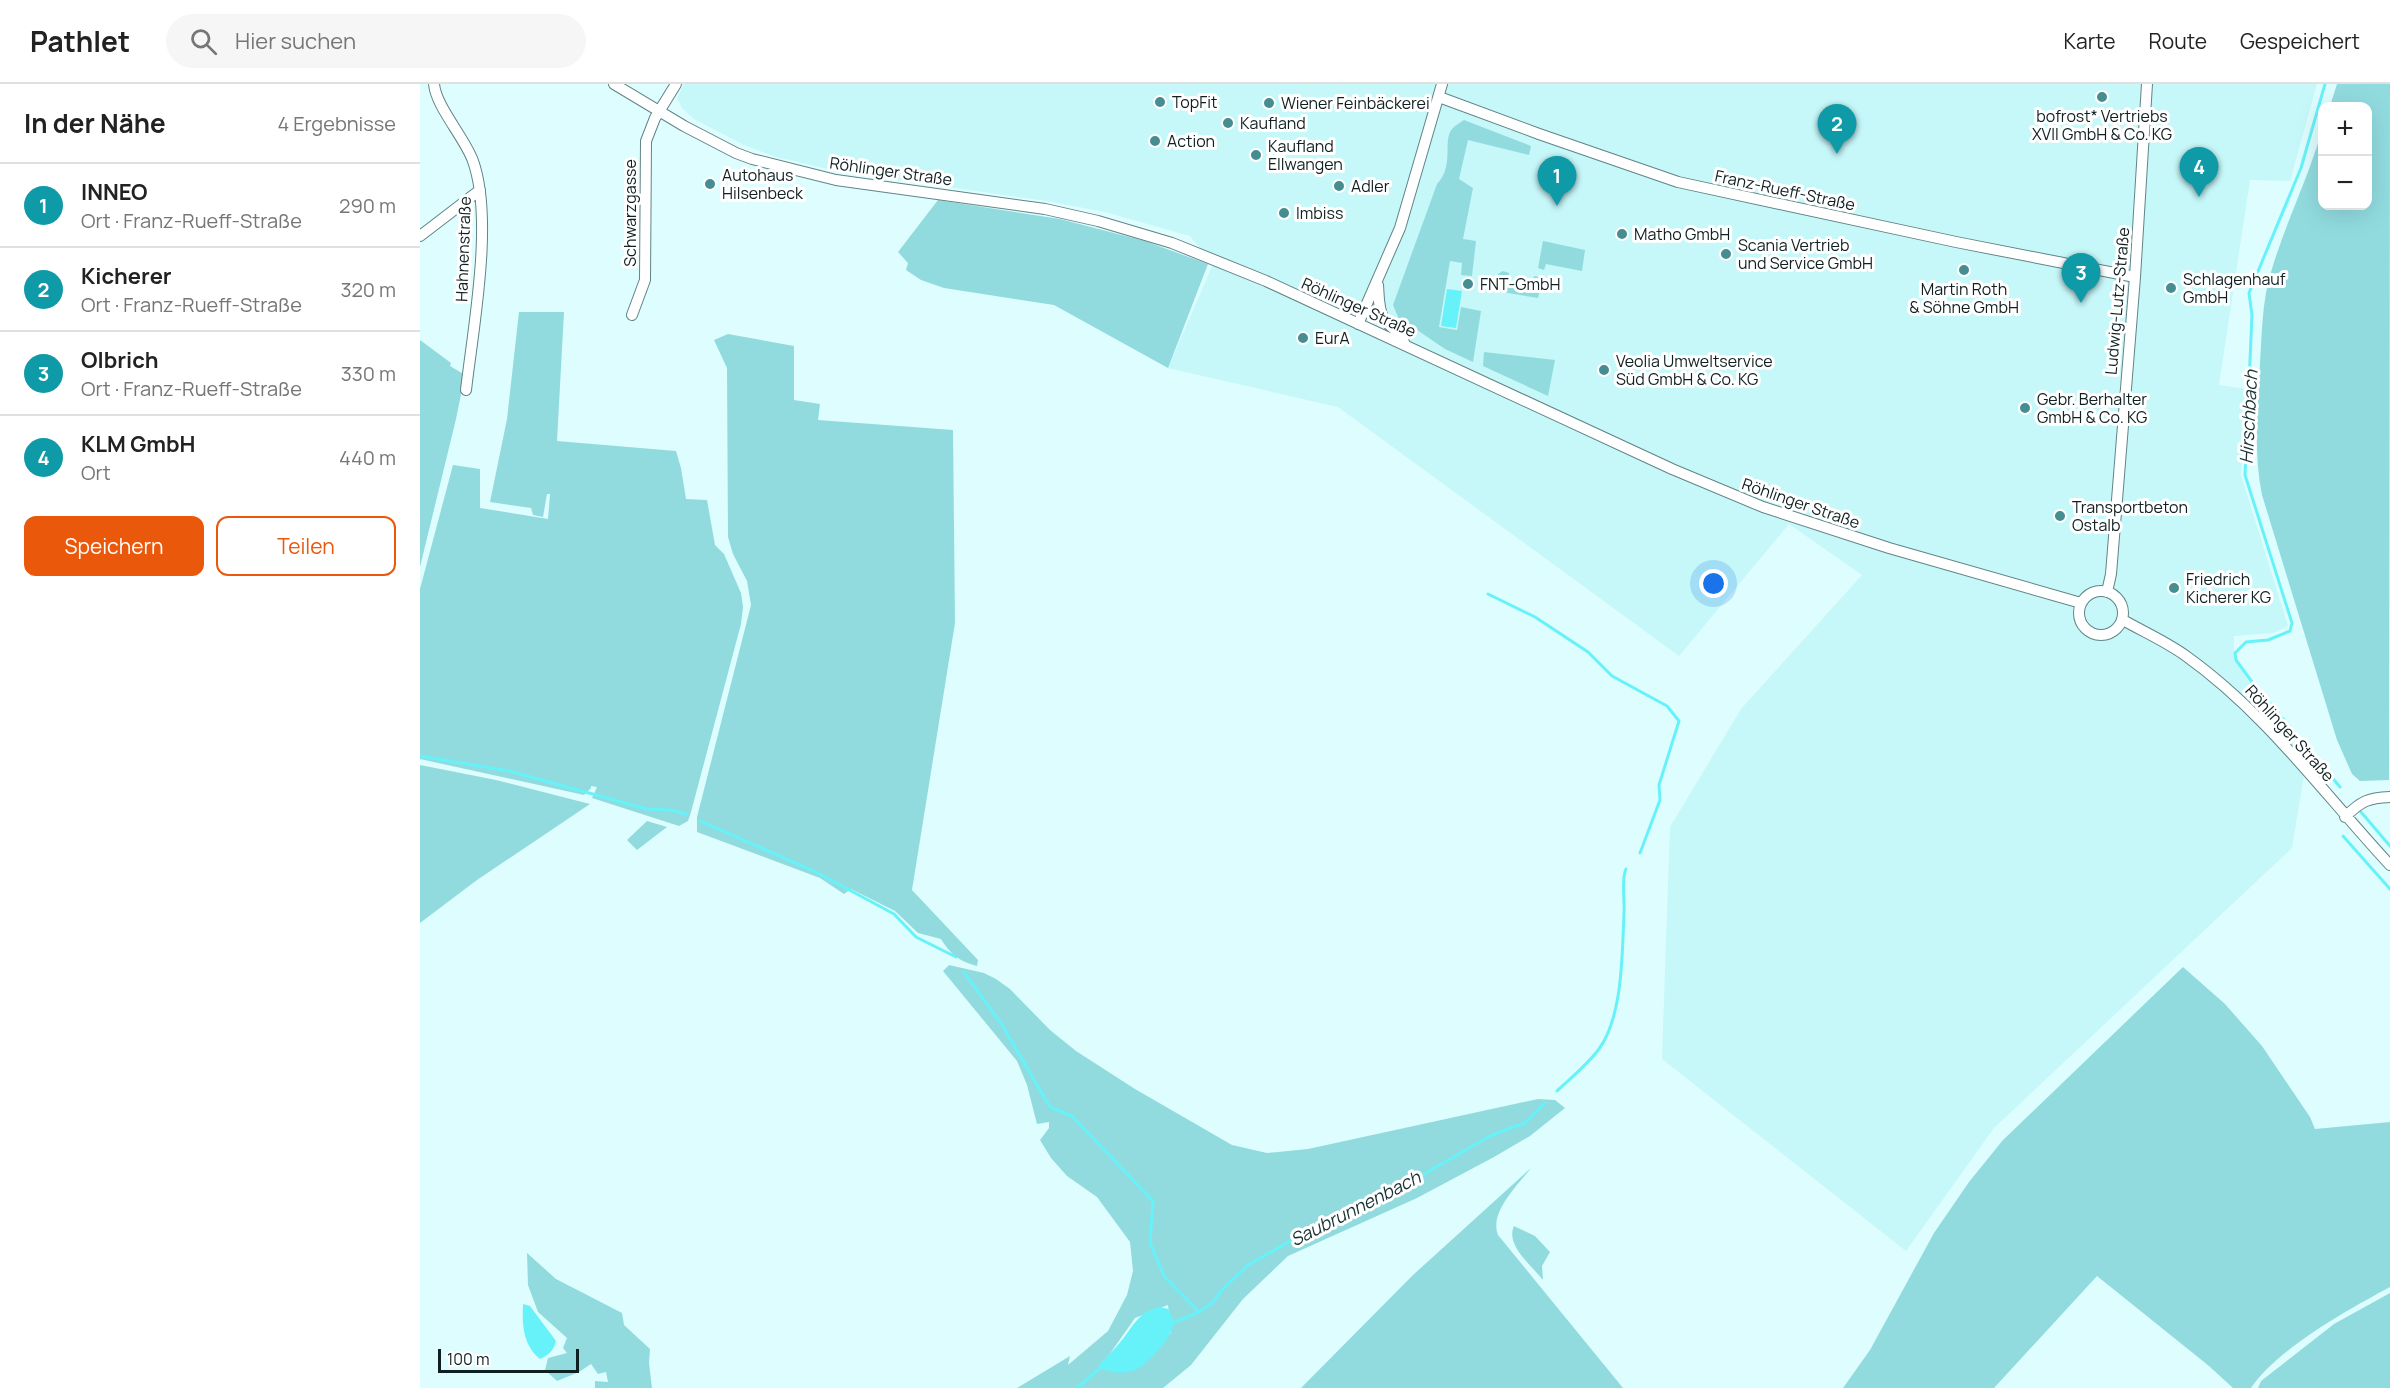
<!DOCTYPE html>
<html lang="de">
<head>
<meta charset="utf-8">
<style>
	body { margin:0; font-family:Manrope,sans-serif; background:#f6f6f6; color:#222 }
	.controls { position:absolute; right:18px; top:18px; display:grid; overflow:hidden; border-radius:12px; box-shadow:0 6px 24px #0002 }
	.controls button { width:54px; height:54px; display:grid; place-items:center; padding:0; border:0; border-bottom:2px solid #e0e0e0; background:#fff; color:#222; font:30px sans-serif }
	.scale { position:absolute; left:18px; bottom:15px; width:141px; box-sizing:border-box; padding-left:6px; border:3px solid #101f20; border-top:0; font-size:16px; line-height:21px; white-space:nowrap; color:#101f20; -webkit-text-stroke:4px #fff; paint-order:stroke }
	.you { position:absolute; left:1294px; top:500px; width:21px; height:21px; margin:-15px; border:4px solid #fff; border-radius:50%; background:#1a73e8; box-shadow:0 0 0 9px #1a73e833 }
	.badge { display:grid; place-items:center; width:39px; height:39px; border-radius:50%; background:#ea580c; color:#fff; font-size:20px; font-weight:700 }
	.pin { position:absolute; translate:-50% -50px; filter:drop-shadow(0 2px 3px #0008) }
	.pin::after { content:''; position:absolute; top:32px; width:21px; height:18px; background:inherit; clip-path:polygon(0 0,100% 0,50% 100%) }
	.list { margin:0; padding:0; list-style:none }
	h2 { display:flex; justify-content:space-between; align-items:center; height:78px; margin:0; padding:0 24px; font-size:26px }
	h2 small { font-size:20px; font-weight:400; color:#767676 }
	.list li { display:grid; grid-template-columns:39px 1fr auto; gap:18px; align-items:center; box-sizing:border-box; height:84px; padding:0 24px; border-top:2px solid #e0e0e0 }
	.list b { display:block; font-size:22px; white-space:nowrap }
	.list p { margin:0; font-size:20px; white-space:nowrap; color:#767676 }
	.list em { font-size:20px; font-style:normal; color:#767676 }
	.actions { display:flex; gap:12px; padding:18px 24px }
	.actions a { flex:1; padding:14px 0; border:2px solid #ea580c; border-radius:12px; text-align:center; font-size:21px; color:#ea580c }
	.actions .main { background:#ea580c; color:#fff }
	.icon { flex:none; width:33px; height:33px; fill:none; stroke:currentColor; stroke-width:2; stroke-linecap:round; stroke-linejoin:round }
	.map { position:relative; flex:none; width:1970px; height:1304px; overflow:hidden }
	header { display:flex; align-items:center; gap:36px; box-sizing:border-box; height:84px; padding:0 30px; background:#fff; border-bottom:2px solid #e0e0e0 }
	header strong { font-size:28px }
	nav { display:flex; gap:33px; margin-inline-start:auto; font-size:21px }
	.search { width:420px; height:54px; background:#f6f6f6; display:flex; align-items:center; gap:15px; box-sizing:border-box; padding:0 21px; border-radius:33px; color:#767676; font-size:22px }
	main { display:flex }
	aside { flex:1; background:#fff }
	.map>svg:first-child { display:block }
	.built { fill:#c6f7f9 }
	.green { fill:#91dbdf; fill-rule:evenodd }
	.water { fill:#67f2f9 }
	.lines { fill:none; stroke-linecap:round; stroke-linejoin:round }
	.stream { stroke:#67f2f9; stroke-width:3 }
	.minor-casing { stroke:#618486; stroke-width:12 }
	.minor { stroke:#fff; stroke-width:10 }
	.poi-dot { fill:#458d91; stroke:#fff; stroke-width:2 }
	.labels { text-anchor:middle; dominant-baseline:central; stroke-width:6; stroke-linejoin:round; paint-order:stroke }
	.poi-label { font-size:16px; fill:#101f20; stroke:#fff; text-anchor:start }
	.street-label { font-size:16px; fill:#101f20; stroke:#fff }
	.water-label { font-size:18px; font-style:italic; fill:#193132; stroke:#fff }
</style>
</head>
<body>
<header>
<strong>Pathlet</strong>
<div class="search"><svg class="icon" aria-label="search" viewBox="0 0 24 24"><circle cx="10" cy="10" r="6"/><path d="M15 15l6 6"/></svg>Hier suchen</div>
<nav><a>Karte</a><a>Route</a><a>Gespeichert</a></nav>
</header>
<main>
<aside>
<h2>In der Nähe<small>4 Ergebnisse</small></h2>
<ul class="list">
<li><span class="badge" style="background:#0f9aa8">1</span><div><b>INNEO</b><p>Ort · Franz-Rueff-Straße</p></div><em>290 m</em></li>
<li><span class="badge" style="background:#0f9aa8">2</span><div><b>Kicherer</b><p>Ort · Franz-Rueff-Straße</p></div><em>320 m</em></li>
<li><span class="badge" style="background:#0f9aa8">3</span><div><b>Olbrich</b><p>Ort · Franz-Rueff-Straße</p></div><em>330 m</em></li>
<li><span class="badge" style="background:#0f9aa8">4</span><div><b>KLM GmbH</b><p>Ort</p></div><em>440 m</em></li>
</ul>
<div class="actions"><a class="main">Speichern</a><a>Teilen</a></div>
</aside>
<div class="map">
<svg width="1970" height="1304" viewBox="0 0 1970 1304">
	<rect width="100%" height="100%" fill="#defdfe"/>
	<!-- built -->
	<path class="built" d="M264,0H1897L1870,97L1830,96L1799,301L1827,305L1821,391L1868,542L1853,549L1814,552V575L1837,610L1899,679L1884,691L1872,764L1574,1044L1486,1167L1242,975L1250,743L1321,625L1442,491L1369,440L1259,572L918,323L748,284L793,180L770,152L685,128L627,117L421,88L356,73L324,61L274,35L262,24L257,14Z"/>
	<!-- green -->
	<path class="green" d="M1917,0H1970L1969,696L1940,697L1932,690L1917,656L1842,411C1833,367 1838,323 1840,279C1842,249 1842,217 1851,188C1865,140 1888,95 1902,46V122H1948V22H1910Z
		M1044,36L1111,62L1109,71L1048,56L1039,95L1053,104L1043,155L1056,157L1052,192L1041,191L1042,179L1030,177L1019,243L1037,246L1041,223L1061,227L1053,278L1025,265L978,233L973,221L1017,100C1035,81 1022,57 1032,45C1035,41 1040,39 1044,36Z
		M518,116L640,135L725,157L788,180L748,284L634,221L524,204L501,196L486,186L488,179L478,168Z
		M1123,157L1165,166L1162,187L1126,180L1124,186L1118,184Z
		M1083,187L1089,189L1088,201L1112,205L1114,192L1119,193L1122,197L1118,214L1076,207L1078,190Z
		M99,228H144L137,357L256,367L261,384L266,415L287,416L295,461L304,470L321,509L323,523L321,540L271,728L268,737L259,742L172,714L177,703L171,702V704L164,711L0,675V505L33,381L60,385V424L128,435L130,410H127L123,433L113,431L111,424L70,418L87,335Z
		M308,250L374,262V316L400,320L398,336L533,346L535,539L492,806L558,876L557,882C539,877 531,871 521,855L498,849L475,827L431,805L424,810L400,794L277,748V733L331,521L327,497L313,470L308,453L307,284L294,256Z
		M0,256L31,279L30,282L45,291L36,335L0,483Z
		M1064,268L1135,276L1128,312L1063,282Z
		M0,681L76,696L170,720L57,796L0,839Z
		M227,737L247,743L217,766L207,756Z
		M529,881L564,889L576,895L590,905L630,946L656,967L715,1005L812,1061L847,1069L888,1065L1118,1015L1135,1016L1145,1024L1110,1052L1074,1073L997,1114L868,1172L823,1215L771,1281L743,1304H597L650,1272L648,1281L688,1247L707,1211L713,1187L710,1158L677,1113L647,1092L631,1074L620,1056L629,1044V1038L617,1040L607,1001L597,977L523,887ZM748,1221L751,1249L708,1285L680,1284L715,1234Z
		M1763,883L1805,920L1842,962L1890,1033L1895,1045L1970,1038V1203C1929,1225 1857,1265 1831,1304H1813L1789,1282L1677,1192L1574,1304H1423L1450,1266L1514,1149L1549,1098L1583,1056Z
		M1111,1084C1098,1101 1069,1128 1078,1151L1203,1304H881L993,1191Z
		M1094,1142L1115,1152L1130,1168L1122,1182L1123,1196C1112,1182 1085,1161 1094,1142Z
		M107,1169L136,1195L202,1229L204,1241L230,1265L229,1279L232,1304H175V1297L188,1298L186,1288L178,1290L171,1280L159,1288L137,1297L125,1286L128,1274L147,1269L143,1264L147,1254L118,1228L108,1201Z
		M1970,1209V1304H1838L1841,1297L1914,1240Z"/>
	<!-- water -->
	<path class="water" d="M1027,205L1042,207L1036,244L1021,242Z
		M103,1220L110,1222L136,1257C134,1266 129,1271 120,1275C103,1261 102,1241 103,1220Z
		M740,1223L748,1225C751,1230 754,1236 753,1242C751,1255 725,1283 713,1287C702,1290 690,1289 680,1284L679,1280C687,1273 695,1265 702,1256C714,1241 719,1227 740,1223Z"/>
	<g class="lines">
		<!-- stream -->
		<path class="stream" d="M1905,0L1881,84L1829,209L1832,231L1825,391L1872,539L1870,547L1848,556L1826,558L1815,569L1816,576L1832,598L1920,703
			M1068,510L1115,533L1168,568L1192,592L1247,622L1259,637L1239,701L1240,716L1220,769
			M0,672L89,687L227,725L251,726L266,730
			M1941,728L1970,762
			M280,737L396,788L474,830L496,853L536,873
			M1923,752L1970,805
			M544,888L582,941L630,1023L652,1032L733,1117L730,1159L744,1192L779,1228
			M1137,1007C1151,994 1168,980 1179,965C1203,932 1202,870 1204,830C1205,818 1201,794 1206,785
			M753,1239L779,1228L792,1219L802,1206L828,1181L918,1130L990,1098L1072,1051L1105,1039L1125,1019
			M657,1304L680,1284"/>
		<!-- minor casing -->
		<g class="minor-casing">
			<path id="minor" d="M14,0C16,23 45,54 53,77C74,136 53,244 46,306
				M194,0L264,42L316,69L332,75L416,96L625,125L678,137L752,159L846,197L1252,385L1343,423L1469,464L1661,519
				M1019,13L1119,50L1258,98L1536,158L1715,193
				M0,152L60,106
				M958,201C959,212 958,225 964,235C972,247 981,246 985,261
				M212,231L225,196L226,57L235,34L256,0
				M938,240L980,144L1022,0
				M1659 529a22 22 0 1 1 44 0a22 22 0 1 1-44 0Z
				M1687,508L1691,490L1715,193L1727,0
				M1703,536C1724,548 1747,558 1766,572C1846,629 1904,710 1970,781
				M1925,733C1941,717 1948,714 1970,713"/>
		</g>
		<!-- minor -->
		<use href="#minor" class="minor"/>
	</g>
	<!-- markers -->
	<g class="poi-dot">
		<circle cx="1682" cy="13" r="6"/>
		<circle cx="740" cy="18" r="6"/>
		<circle cx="849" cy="19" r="6"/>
		<circle cx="808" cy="39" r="6"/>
		<circle cx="735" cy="57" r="6"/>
		<circle cx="836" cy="71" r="6"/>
		<circle cx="290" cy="100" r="6"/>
		<circle cx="919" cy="102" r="6"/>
		<circle cx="864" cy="129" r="6"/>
		<circle cx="1202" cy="150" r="6"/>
		<circle cx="1306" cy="170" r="6"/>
		<circle cx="1544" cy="186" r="6"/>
		<circle cx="1048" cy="200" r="6"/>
		<circle cx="1751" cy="204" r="6"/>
		<circle cx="883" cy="254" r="6"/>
		<circle cx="1184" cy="286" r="6"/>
		<circle cx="1605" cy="324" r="6"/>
		<circle cx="1640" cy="432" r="6"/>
		<circle cx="1754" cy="504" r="6"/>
	</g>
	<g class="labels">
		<!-- poi labels -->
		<g class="poi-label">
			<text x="752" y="18">TopFit</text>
			<text x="861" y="19">Wiener Feinbäckerei</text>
			<text x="1682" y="32" text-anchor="middle">bofrost* Vertriebs<tspan x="1682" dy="18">XVII GmbH &amp; Co. KG</tspan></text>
			<text x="820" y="39">Kaufland</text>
			<text x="747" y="57">Action</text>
			<text x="848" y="62">Kaufland<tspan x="848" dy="18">Ellwangen</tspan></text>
			<text x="302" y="91">Autohaus<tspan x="302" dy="18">Hilsenbeck</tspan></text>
			<text x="931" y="102">Adler</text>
			<text x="876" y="129">Imbiss</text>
			<text x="1214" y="150">Matho GmbH</text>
			<text x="1318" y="161">Scania Vertrieb<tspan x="1318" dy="18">und Service GmbH</tspan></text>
			<text x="1763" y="195">Schlagenhauf<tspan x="1763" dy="18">GmbH</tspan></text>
			<text x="1060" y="200">FNT-GmbH</text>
			<text x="1544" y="205" text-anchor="middle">Martin Roth<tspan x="1544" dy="18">&amp; Söhne GmbH</tspan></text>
			<text x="895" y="254">EurA</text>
			<text x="1196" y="277">Veolia Umweltservice<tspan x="1196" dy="18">Süd GmbH &amp; Co. KG</tspan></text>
			<text x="1617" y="315">Gebr. Berhalter<tspan x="1617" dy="18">GmbH &amp; Co. KG</tspan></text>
			<text x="1652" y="423">Transportbeton<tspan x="1652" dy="18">Ostalb</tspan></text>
			<text x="1766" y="495">Friedrich<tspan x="1766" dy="18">Kicherer KG</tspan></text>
		</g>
		<!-- street labels -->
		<g class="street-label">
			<text transform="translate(471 87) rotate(8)">Röhlinger Straße</text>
			<text transform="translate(1365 106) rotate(12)">Franz-Rueff-Straße</text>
			<text transform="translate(210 129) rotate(-90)">Schwarzgasse</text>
			<text transform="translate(43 165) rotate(-88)">Hahnenstraße</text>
			<text transform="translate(1697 217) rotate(-85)">Ludwig-Lutz-Straße</text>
			<text transform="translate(939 223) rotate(24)">Röhlinger Straße</text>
			<text transform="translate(1381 419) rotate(19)">Röhlinger Straße</text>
			<text transform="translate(1870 649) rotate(48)">Röhlinger Straße</text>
		</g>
		<!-- water labels -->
		<g class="water-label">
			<text transform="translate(1828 333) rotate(-87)">Hirschbach</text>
			<text transform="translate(935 1124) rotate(-27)">Saubrunnenbach</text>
		</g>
	</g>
</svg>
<div class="controls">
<button>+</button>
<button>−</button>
</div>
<div class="scale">100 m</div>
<div class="you"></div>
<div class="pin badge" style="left:1137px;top:122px;background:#0f9aa8">1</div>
<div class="pin badge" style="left:1417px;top:70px;background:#0f9aa8">2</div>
<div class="pin badge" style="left:1661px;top:219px;background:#0f9aa8">3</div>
<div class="pin badge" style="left:1779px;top:113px;background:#0f9aa8">4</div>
</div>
</main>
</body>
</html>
